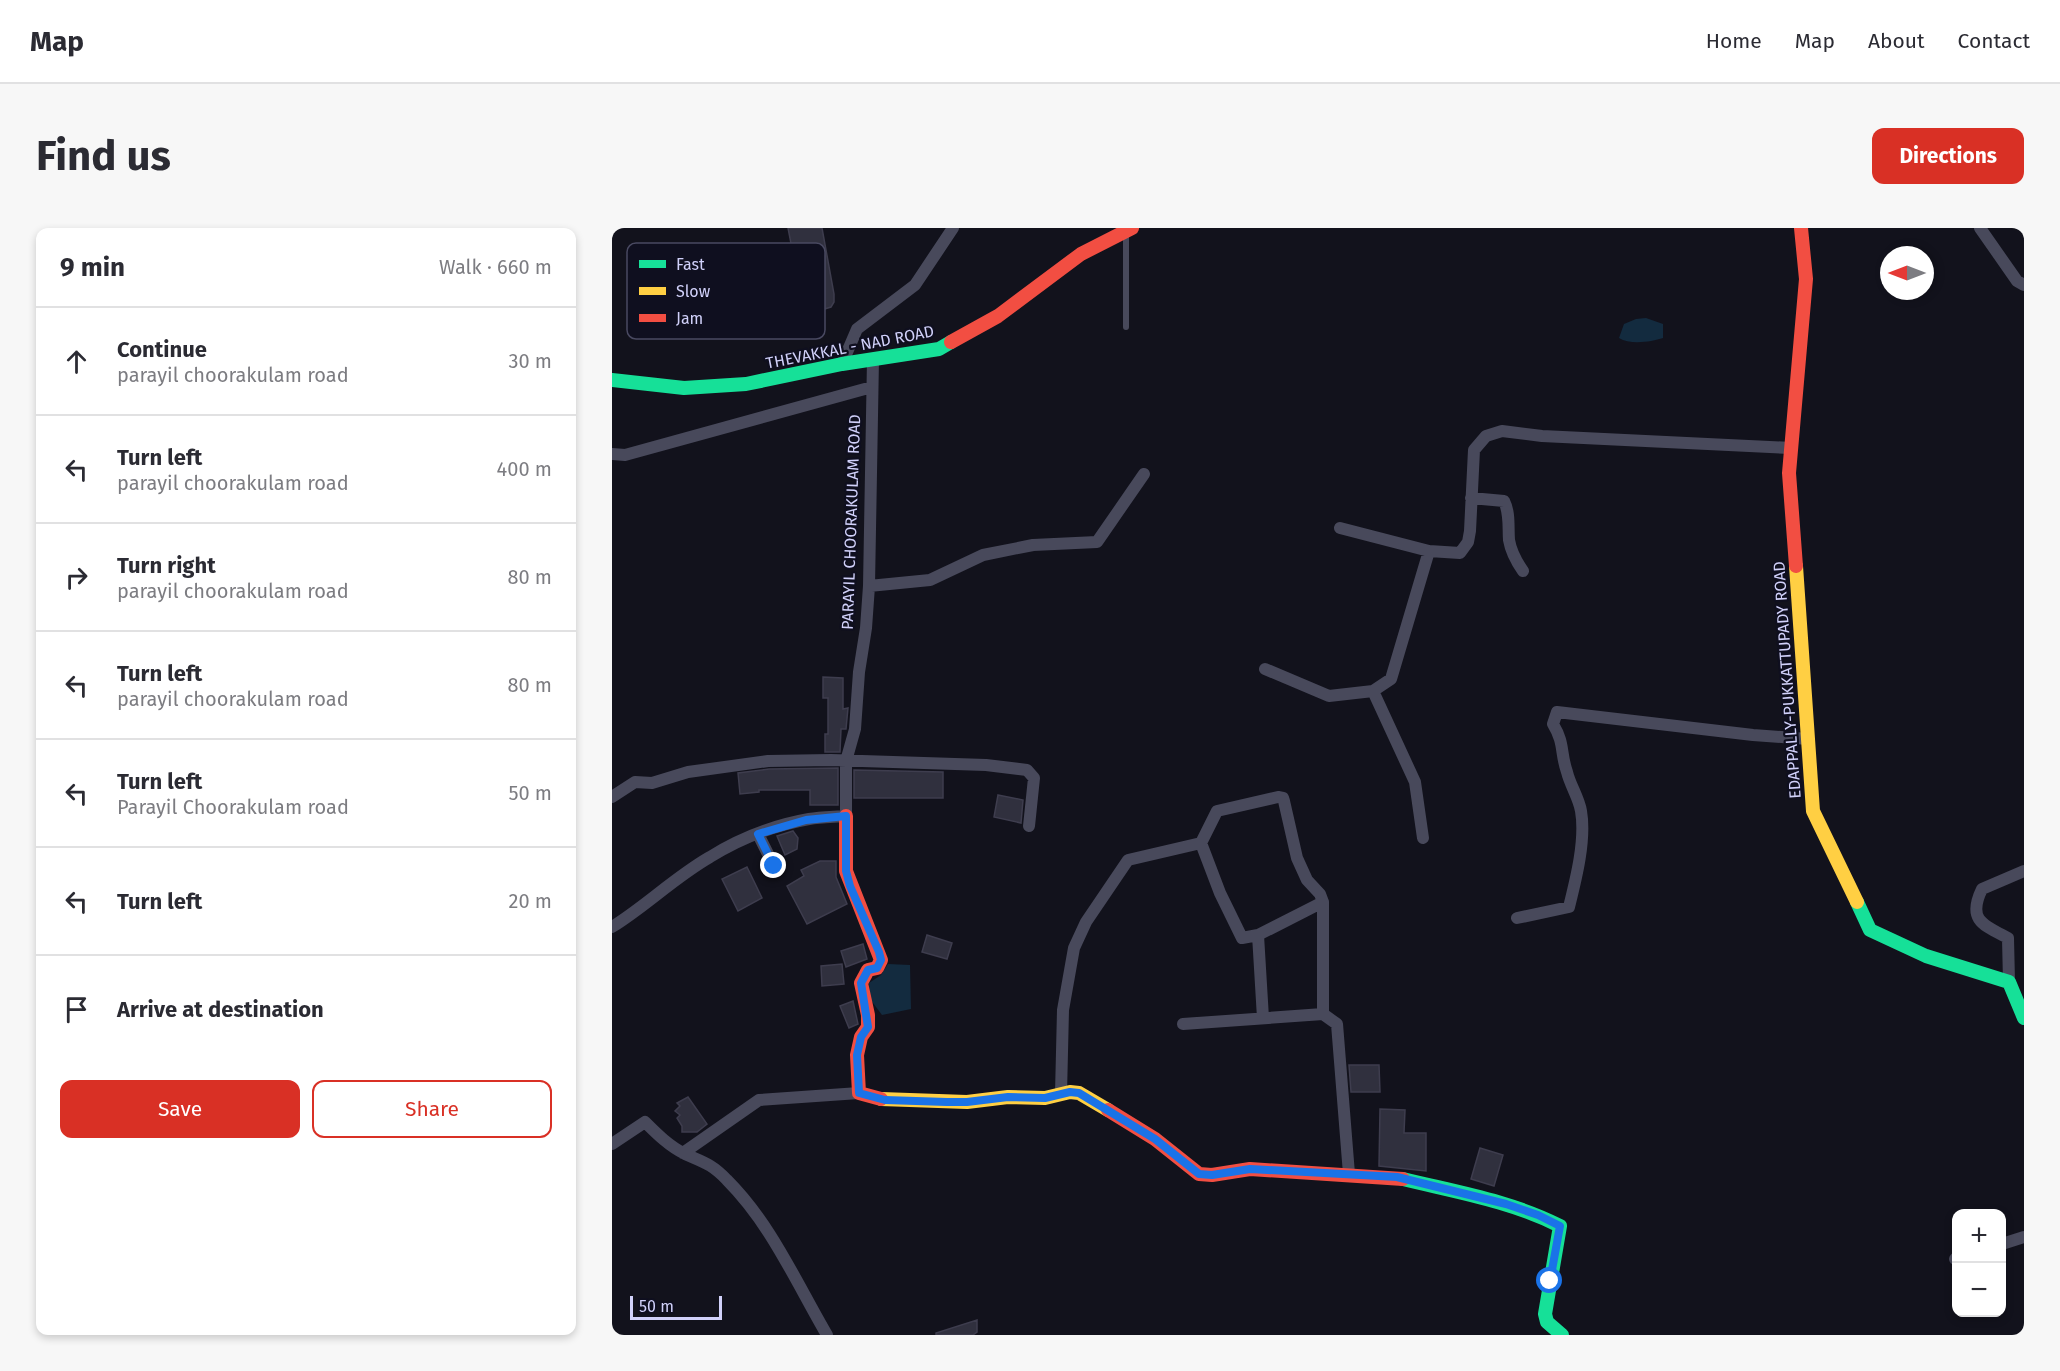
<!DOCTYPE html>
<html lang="en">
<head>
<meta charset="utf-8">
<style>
	body { margin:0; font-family:"Fira Sans",sans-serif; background:#f7f7f7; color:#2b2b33 }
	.controls { position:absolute; right:18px; bottom:18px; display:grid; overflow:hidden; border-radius:12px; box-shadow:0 3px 9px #0003 }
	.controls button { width:54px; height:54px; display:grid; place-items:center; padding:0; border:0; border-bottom:2px solid #e1e1e2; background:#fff; color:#2b2b33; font:30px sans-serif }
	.compass { position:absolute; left:1268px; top:18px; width:54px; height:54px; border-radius:50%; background:#fff; box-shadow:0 3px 9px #0003; rotate:270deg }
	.scale { position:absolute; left:18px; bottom:15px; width:92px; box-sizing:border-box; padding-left:6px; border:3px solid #d1d1fa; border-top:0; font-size:16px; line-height:21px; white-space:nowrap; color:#d1d1fa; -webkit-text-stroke:4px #0f0f1f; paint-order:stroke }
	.stop { position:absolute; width:18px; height:18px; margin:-14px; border:4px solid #1a73e8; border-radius:50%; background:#fff }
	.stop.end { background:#1a73e8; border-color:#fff; box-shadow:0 2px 6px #0008 }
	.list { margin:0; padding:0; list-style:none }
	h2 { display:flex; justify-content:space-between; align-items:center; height:78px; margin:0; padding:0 24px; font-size:26px }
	h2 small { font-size:20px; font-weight:400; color:#7c7c81 }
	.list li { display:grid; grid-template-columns:39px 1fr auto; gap:18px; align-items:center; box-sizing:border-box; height:108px; padding:0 24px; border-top:2px solid #e1e1e2 }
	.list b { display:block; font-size:22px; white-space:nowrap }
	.list p { margin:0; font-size:20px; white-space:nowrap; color:#7c7c81 }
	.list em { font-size:20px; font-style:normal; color:#7c7c81 }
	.actions { display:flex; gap:12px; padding:18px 24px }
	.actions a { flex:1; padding:14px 0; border:2px solid #d93025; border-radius:12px; text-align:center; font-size:21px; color:#d93025 }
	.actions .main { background:#d93025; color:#fff }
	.icon { flex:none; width:33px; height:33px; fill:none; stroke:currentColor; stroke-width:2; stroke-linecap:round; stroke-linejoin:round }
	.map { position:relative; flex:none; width:1412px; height:1107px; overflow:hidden; border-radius:12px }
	header { display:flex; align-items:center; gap:36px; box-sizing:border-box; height:84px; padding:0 30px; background:#fff; border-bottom:2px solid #e1e1e2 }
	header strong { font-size:28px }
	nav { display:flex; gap:33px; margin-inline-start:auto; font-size:21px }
	.intro { display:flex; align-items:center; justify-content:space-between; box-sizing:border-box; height:144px; padding:0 36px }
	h1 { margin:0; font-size:42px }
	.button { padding:15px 27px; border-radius:12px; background:#d93025; color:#fff; font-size:21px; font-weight:700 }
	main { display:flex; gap:36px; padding:0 36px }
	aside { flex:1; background:#fff; border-radius:12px; box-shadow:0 3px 9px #0003 }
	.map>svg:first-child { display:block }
	.water { fill:#132b3f }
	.building { fill:#30303e; stroke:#3e3d4e; stroke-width:1.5 }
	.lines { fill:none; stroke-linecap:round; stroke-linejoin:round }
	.lane { stroke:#48495b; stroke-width:6 }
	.street { stroke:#48495b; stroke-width:12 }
	.fast { stroke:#16e098; stroke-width:14 }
	.slow { stroke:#ffcf43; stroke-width:14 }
	.jam { stroke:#f24e42; stroke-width:14 }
	.route { stroke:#1a73e8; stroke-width:8 }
	.labels { text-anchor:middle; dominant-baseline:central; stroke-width:4.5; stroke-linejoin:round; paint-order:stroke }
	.street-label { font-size:16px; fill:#d1d1fa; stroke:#0f0f1f }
	.key { fill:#0f0f1f; stroke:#494961; stroke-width:1.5 }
	.key-label { font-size:16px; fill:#d1d1fa }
</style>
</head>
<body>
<header>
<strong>Map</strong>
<nav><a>Home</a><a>Map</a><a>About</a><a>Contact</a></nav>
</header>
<div class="intro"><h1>Find us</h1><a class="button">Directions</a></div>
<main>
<aside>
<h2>9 min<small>Walk · 660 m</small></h2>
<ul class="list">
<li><svg class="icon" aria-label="ahead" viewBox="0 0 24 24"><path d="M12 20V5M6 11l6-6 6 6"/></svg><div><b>Continue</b><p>parayil choorakulam road</p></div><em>30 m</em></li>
<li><svg class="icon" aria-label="left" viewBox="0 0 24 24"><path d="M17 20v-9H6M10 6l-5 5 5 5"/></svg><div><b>Turn left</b><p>parayil choorakulam road</p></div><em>400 m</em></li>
<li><svg class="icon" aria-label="right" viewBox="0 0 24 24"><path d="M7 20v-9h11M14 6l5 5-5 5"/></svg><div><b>Turn right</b><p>parayil choorakulam road</p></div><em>80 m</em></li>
<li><svg class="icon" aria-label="left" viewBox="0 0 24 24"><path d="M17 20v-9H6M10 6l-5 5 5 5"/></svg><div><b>Turn left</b><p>parayil choorakulam road</p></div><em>80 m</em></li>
<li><svg class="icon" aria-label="left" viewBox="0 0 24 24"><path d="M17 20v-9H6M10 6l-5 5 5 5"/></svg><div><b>Turn left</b><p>Parayil Choorakulam road</p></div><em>50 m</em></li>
<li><svg class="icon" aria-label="left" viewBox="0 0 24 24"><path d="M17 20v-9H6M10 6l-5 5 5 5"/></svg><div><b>Turn left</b></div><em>20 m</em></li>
<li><svg class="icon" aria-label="arrive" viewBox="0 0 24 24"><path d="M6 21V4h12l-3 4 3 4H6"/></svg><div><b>Arrive at destination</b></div></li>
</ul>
<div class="actions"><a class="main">Save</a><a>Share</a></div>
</aside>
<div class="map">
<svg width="1412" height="1107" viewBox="0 0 1412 1107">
	<rect width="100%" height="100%" fill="#12121c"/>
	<!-- water -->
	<path class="water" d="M1034,90L1051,96V110C1039,114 1018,117 1007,110L1012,96L1024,91Z
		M276,736L298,737L299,781L270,787L258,771L257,755L269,747Z"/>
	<!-- building -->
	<path class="building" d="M176,0H210L222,66V74L219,79L199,85L196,72H190Z
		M211,449L231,450V481L236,480L234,501H229L228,524H213V506H216V470H211Z
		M226,540V577H198V562H147V564L128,566L126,545L157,541Z
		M242,542L331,544V570H242Z
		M386,567L411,572L409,595L382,589Z
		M181,603L186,610L185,621L173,627L165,608Z
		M208,633H224V649L235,676L195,696L175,658L192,648L189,642Z
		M135,639L150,670L126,683L110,651Z
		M315,707L340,715L335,731L310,724Z
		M251,716L255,731L234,739L229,723Z
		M230,736L232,756L210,758L209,738Z
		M241,773L246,796L237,800L228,778Z
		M737,837H767L768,864H739Z
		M76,869L95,896L85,904H70V898L65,890L68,887L63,883L68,878L65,875Z
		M768,881L793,882L792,905H814V943L767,938Z
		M868,920L891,927L882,958L859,951Z
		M365,1092V1104L361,1107H324V1105Z"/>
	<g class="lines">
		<!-- lane -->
		<path class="lane" d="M514,99V7"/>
		<!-- street -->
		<path class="street" d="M1368,0L1405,53L1412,57
			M230,136L245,101L303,57L341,0
			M0,226L13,227L260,159
			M859,270L892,273C898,285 896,298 897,312C899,324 904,333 911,343
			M728,300L817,323L848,325L856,314L858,303L862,222L874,208L890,203L930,208L1179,220
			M257,358L318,352L371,327L421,317L485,314L532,246
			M653,441L717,468L761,463
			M0,569L23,554L40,555L76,544L156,533L219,532L374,537L415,542L422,550L417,598
			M146,606L162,638
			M811,610L803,554L761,463L779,451L817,323
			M905,690L957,679C964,651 974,612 969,583C967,570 958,557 955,544C948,524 953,516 941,496L945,484L1141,507L1196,511
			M0,699C34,678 63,649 98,629C127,611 163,597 197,591C209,589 222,589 234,588V533L243,501L247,444L254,400L257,358L261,131
			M646,707L630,710L608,665L589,615L605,583L666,569L671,570L672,573L685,630L695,652L708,666L711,674V786
			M1397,754L1396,710C1371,697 1355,692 1370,661L1412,643
			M651,790L646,707L711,674
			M571,796L711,786L725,796L737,946
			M449,866L451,782L462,720L474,694L516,632L589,615
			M0,916L33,894C45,906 57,918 73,926C91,934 100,936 115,952C159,996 184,1054 215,1107
			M71,925L147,872L247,865
			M1390,1016L1412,1009
			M1343,1031L1344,1030"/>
		<!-- fast -->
		<path class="fast" d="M0,152L72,160L134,156L230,136L327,121L339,114
			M1245,674L1258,702L1314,728L1397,754L1412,790
			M791,951C844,964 899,973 948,998L933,1086L935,1094L950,1107"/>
		<!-- slow -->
		<path class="slow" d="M1184,338L1201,583L1245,674
			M269,871L355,874L396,869L433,870L458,864L467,865L496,882"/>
		<!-- jam -->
		<path class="jam" d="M339,114L386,88L469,26L520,0
			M1184,338L1177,245L1194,51L1189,0
			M234,588V643L269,732L265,740L256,742L249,755L256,787V799L249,809L245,827L247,865L269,871
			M496,882L543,911L587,946L600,947L638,941L791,951"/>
	</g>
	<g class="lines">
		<!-- route -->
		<path class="route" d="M162,638L146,606L194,592L234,588V643L238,658L267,724L269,732L265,740L256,742L249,755L256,799L249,809L245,827L247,865L273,872L335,874H355L396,869L433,870L458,864L467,865L543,911L587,946L600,947L638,941L785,949L894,976L926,987L948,998L938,1053"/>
	</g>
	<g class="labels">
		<!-- street labels -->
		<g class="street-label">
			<text transform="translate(238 119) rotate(-11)">THEVAKKAL - NAD ROAD</text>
			<text transform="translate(239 294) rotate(-88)">PARAYIL CHOORAKULAM ROAD</text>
			<text transform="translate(1175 452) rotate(-94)">EDAPPALLY-PUKKATTUPADY ROAD</text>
		</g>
	</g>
	<!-- legend -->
	<rect x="15" y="15" width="198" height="96" rx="9" class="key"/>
	<rect x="27" y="32" width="27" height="8" fill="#16e098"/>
	<rect x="27" y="59" width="27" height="8" fill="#ffcf43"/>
	<rect x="27" y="86" width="27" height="8" fill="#f24e42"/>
	<g class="key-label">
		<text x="64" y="42">Fast</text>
		<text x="64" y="69">Slow</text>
		<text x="64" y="96">Jam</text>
	</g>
</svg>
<div class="controls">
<button>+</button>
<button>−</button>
</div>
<svg class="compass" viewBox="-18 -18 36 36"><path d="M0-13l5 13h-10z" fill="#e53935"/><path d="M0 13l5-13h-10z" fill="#7c7c81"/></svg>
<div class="scale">50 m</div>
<div class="stop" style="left:938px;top:1053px"></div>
<div class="stop end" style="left:162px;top:638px"></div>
</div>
</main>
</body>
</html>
